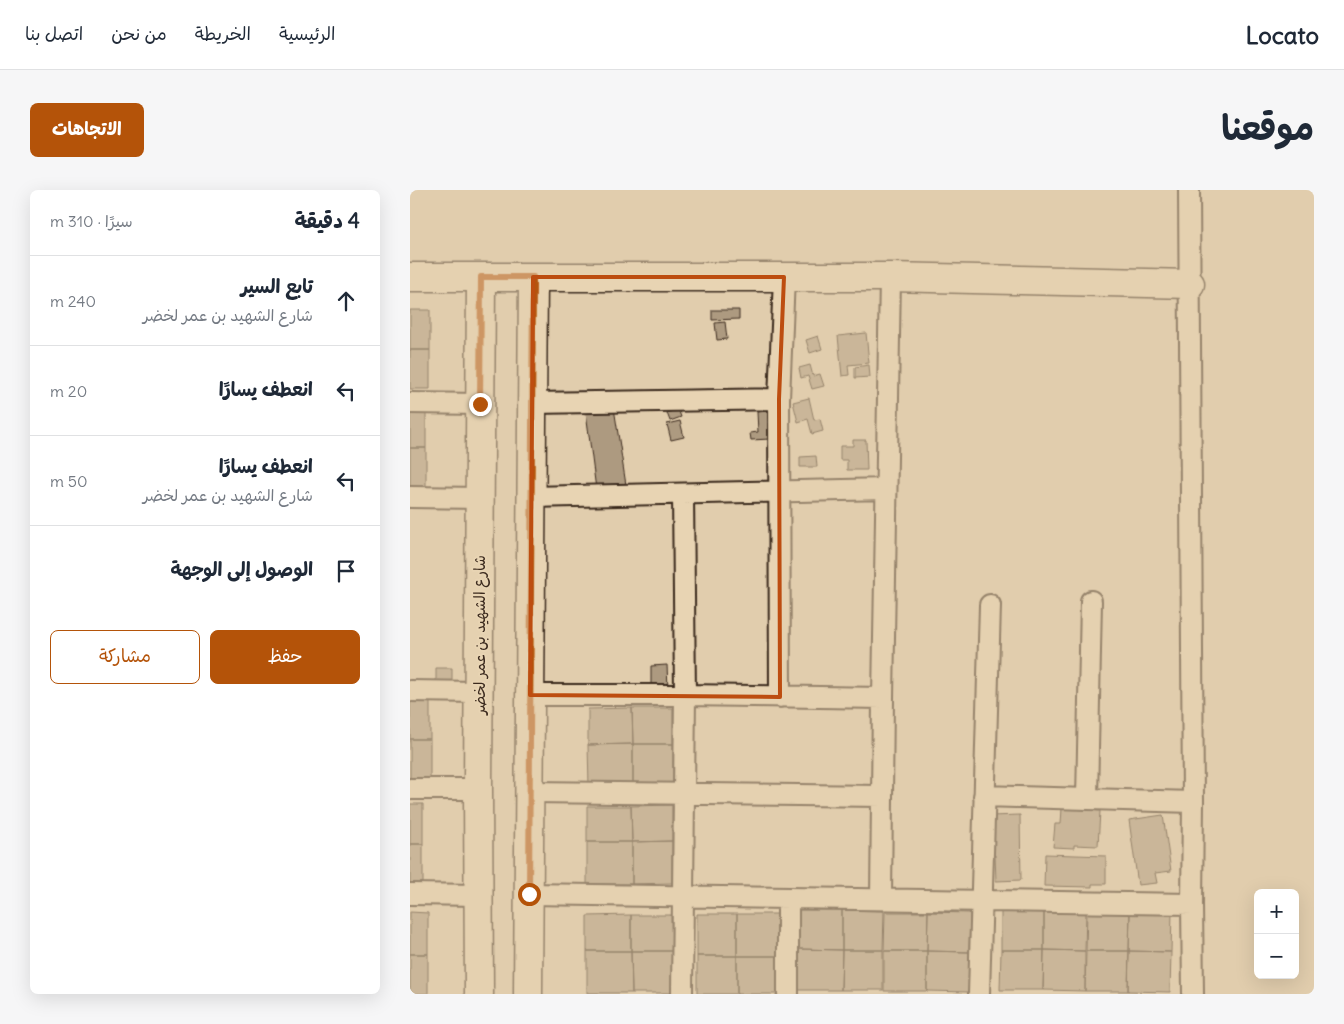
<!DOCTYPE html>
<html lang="ar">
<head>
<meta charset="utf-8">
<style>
	body { margin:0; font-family:Delius,"Playpen Sans Arabic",sans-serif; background:#f6f6f7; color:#1f2937; direction:rtl }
	.controls { position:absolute; right:15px; bottom:15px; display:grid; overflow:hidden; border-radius:8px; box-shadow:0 5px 20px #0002 }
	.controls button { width:45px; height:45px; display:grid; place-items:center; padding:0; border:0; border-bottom:1px solid #e0e1e3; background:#fff; color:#1f2937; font:25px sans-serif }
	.stop { position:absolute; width:15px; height:15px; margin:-11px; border:4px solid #b45309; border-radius:50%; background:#fff }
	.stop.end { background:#b45309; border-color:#fff; box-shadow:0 1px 5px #0008 }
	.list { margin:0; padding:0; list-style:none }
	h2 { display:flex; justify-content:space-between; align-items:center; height:65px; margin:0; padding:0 20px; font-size:21px }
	h2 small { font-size:16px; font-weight:400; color:#747a83 }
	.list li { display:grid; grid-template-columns:32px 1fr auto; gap:15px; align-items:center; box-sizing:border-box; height:90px; padding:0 20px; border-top:1px solid #e0e1e3 }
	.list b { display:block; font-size:19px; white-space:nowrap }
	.list p { margin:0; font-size:16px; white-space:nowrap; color:#747a83 }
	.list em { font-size:16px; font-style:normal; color:#747a83 }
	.actions { display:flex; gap:10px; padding:15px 20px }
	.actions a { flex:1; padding:11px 0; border:1px solid #b45309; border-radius:8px; text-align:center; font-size:18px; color:#b45309 }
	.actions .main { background:#b45309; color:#fff }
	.icon { flex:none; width:28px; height:28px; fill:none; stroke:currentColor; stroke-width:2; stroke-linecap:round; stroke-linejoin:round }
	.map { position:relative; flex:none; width:904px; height:804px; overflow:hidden; direction:ltr; border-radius:8px }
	header { display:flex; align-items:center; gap:30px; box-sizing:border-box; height:70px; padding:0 25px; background:#fff; border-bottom:1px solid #e0e1e3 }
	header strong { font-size:24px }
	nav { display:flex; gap:28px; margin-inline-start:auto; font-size:18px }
	.intro { display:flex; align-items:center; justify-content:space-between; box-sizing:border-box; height:120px; padding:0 30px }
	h1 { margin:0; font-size:35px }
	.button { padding:12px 22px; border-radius:8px; background:#b45309; color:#fff; font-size:18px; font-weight:700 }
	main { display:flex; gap:30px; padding:0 30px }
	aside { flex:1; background:#fff; border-radius:8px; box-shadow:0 5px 20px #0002 }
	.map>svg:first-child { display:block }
	.building { fill:#ad9a80; stroke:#3b2a1e }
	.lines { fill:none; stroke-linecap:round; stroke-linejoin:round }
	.street-casing { stroke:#3b2a1e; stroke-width:24 }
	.secondary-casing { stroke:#3b2a1e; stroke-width:31 }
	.street { stroke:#e8d4b3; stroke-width:20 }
	.secondary { stroke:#e8d4b3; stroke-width:28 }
	.route { stroke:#b45309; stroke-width:6 }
	.marked { fill:none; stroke:#bd4d10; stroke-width:4; stroke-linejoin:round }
	.labels { text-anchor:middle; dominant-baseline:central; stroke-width:4; stroke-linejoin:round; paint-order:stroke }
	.street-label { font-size:15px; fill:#3b2a1e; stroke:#e8d4b3 }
</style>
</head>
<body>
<header>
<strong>Locato</strong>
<nav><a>الرئيسية</a><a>الخريطة</a><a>من نحن</a><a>اتصل بنا</a></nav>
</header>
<div class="intro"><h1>موقعنا</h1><a class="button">الاتجاهات</a></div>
<main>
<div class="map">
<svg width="904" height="804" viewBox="0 0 904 804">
	<rect width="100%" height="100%" fill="#e1cdad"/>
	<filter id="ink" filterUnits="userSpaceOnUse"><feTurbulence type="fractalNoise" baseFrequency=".02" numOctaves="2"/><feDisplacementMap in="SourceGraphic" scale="10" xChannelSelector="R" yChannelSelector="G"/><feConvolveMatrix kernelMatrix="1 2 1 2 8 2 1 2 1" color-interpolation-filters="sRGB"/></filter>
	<g filter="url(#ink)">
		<!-- building -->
		<path class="building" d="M0,120H20V160H0Z
			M302,120H329V129L302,130Z
			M315,132L317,149L307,150L305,133Z
			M456,143L459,173L438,175L439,185L432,186L428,146Z
			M408,146L412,159L400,163L396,150Z
			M0,160H20V199H0Z
			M400,175L403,186L410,184L414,196L402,199L398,186L391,188L389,178Z
			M459,175L460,187L445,188V177Z
			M399,208L404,230L410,229L413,241L402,244L398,229L388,232L383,212Z
			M0,218H16V258H0Z
			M204,218L216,295L187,307L176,222Z
			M268,219L271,227L260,231L257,223Z
			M358,221L360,249L341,250L340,243L348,242L347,222Z
			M270,231L274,247L261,250L257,234Z
			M443,250H456L457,280H437V270H430V256H443Z
			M0,258H16V297H0Z
			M406,266L407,277H390V267Z
			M257,475L258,499H241V476Z
			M26,478H42V495L26,496Z
			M0,509H20V549H0Z
			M222,518L223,554L178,555V519Z
			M222,518H263V554H223Z
			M0,549H20V588H0Z
			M223,554H263V596H223Z
			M223,554V596L179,597L178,555Z
			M0,614H13V654H0Z
			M262,615V651L222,652L221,616Z
			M177,616H221L222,652H177Z
			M652,618L690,621L688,656L664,655V658L643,657L645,634H651Z
			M610,625L611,690L586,691L585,665H581L580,626Z
			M753,625L761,681L745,683L747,693L728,695L719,630Z
			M262,651V693L222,694V652Z
			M177,652H222V694H177Z
			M0,654H13V693H0Z
			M635,664L696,666V694H682V697L634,696Z
			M389,720H432V760L389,759Z
			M432,720L474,721L473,760H432Z
			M591,720L634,721V760H591Z
			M634,721H676L675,761L634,760Z
			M677,721L720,722L719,761H676Z
			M0,722L18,723V764H0Z
			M475,722H518L517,761H474Z
			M518,722L560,723L559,762L517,761Z
			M720,722H762L761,762L719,761Z
			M287,724H327V766H287Z
			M327,724H367V766H327Z
			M221,725V761H177V726Z
			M221,725H261L262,761H221Z
			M389,759L432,760L431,800H388Z
			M432,760H473V800H431Z
			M591,760H634L633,800H590Z
			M634,760L675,761V801L633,800Z
			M177,761H221L222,803H177Z
			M221,761H262V803H222Z
			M474,761H517V801H474Z
			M517,761L559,762V802L517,801Z
			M676,761H719L718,801H675Z
			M719,761L761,762L760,802L718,801Z
			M0,764H18V804H0Z
			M287,766H327V804H287Z
			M327,766H367V804H327Z"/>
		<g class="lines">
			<!-- street casing -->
			<g class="street-casing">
				<path id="street" d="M779,0L783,612L782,714L783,804
					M0,213L70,214
					M122,213L369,209
					M0,307L70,308
					M121,307L476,299
					M0,501L69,502
					M120,505H275L473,508
					M370,507L369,209L374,87
					M0,599H68
					M120,602L472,606
					M574,606L783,612
					M677,609L681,411
					M0,704L69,705
					M119,704L782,714
					M471,709L473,508L480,87
					M272,804L275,505L273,304
					M378,804V708
					M569,804L580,415"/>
			</g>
			<!-- secondary casing -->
			<g class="secondary-casing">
				<path id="secondary" d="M0,87H480L780,94
					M69,804L68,599L71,87
					M118,804L123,87"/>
			</g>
			<!-- street -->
			<use href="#street" class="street"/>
			<!-- secondary -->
			<use href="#secondary" class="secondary"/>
		</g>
	</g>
	<g class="lines" filter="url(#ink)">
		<!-- route -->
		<path class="route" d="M70,214L71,87H123L119,704"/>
	</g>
	<!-- marked area -->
	<path d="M0 0H904V804H0ZM123,87H374L369,209L370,507L120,505Z" fill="#e1cdad" fill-opacity=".55" fill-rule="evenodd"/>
	<path class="marked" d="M123,87H374L369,209L370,507L120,505Z"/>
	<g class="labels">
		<!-- street labels -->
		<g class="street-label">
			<text transform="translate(69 445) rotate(-90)">شارع الشهيد بن عمر لخضر</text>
		</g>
	</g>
</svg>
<div class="controls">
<button>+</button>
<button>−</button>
</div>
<div class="stop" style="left:119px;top:704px"></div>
<div class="stop end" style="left:70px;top:214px"></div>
</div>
<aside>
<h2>4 دقيقة<small>سيرًا · 310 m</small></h2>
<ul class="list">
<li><svg class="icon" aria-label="ahead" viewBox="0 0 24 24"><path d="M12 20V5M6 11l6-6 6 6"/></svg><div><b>تابع السير</b><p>شارع الشهيد بن عمر لخضر</p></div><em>240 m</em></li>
<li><svg class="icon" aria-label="left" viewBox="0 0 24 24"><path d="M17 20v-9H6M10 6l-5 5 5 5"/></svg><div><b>انعطف يسارًا</b></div><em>20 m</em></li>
<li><svg class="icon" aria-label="left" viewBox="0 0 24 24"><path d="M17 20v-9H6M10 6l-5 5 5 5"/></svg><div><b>انعطف يسارًا</b><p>شارع الشهيد بن عمر لخضر</p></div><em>50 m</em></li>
<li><svg class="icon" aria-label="arrive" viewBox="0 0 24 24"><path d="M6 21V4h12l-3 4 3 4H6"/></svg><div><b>الوصول إلى الوجهة</b></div></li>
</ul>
<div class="actions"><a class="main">حفظ</a><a>مشاركة</a></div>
</aside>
</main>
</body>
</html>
